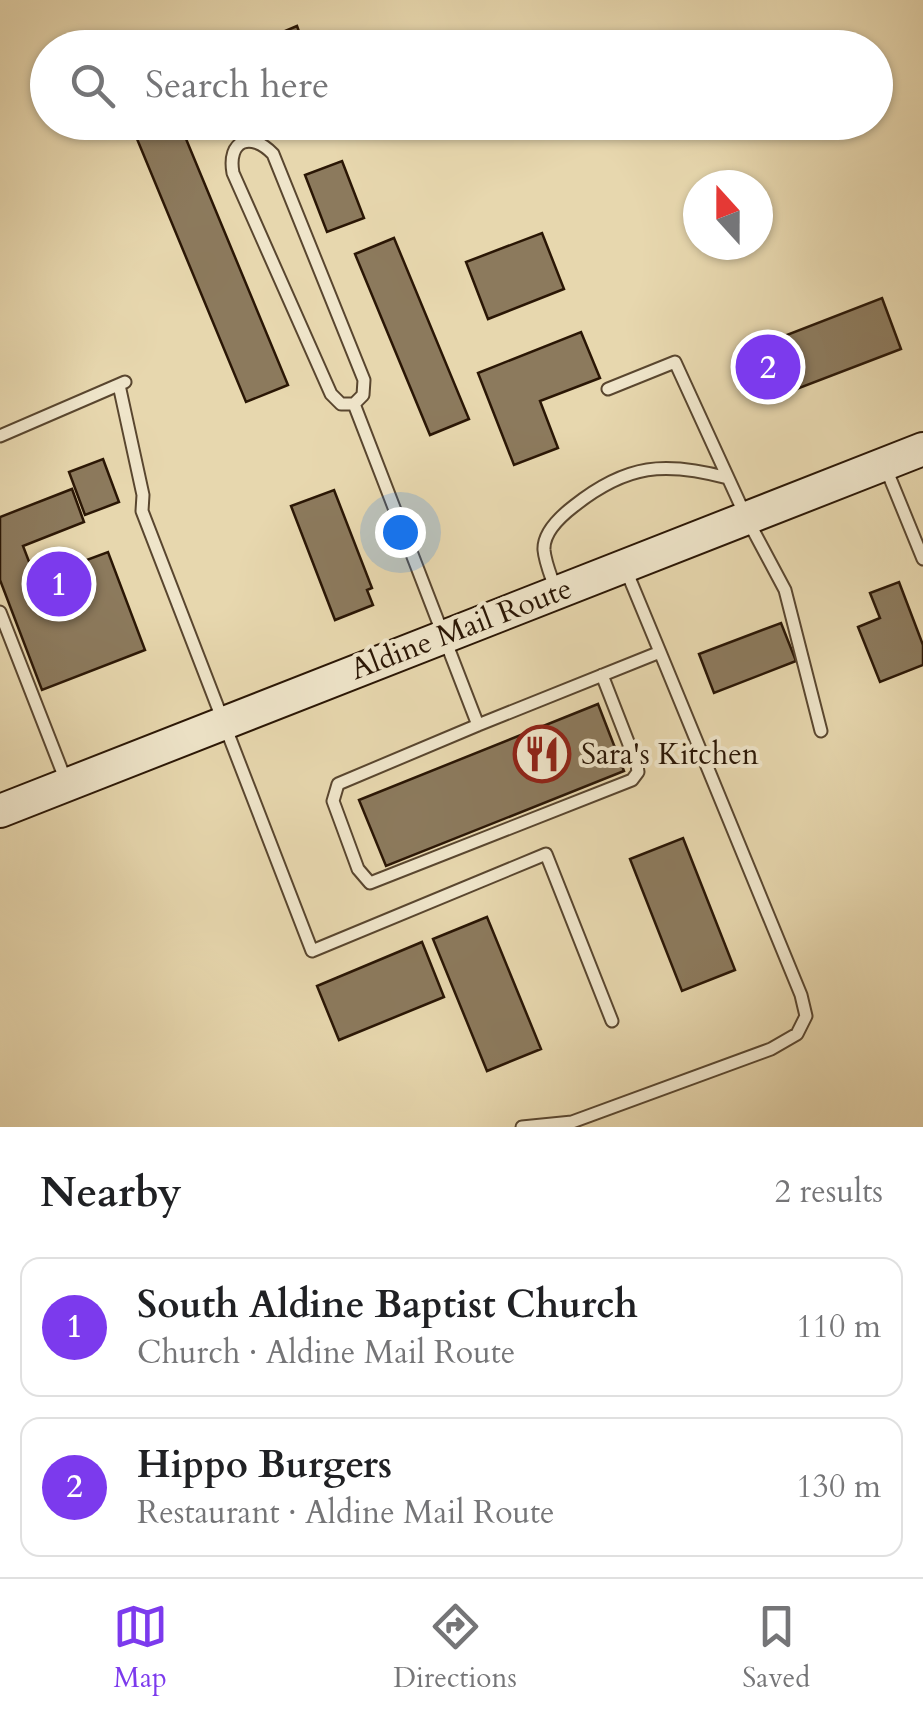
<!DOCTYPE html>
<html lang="en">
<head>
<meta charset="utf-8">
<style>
	body { margin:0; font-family:Cardo,serif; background:#f6f6f6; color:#202124 }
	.compass { position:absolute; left:683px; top:170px; width:90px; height:90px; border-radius:50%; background:#fff; box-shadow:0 2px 8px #0004; rotate:339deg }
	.you { position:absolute; left:400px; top:532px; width:35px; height:35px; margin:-25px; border:8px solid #fff; border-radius:50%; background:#1a73e8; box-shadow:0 0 0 15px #1a73e833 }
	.badge { display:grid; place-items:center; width:65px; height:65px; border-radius:50%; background:#7c3aed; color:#fff; font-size:32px; font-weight:700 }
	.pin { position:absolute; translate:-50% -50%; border:5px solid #fff; box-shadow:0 2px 10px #0006 }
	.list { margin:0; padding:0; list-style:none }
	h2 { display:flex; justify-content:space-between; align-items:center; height:130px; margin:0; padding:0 40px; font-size:42px }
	h2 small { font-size:32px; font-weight:400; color:#757577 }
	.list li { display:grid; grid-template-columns:65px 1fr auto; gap:30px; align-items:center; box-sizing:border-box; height:140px; margin:0 20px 20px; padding:0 20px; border:2px solid #e0e0e0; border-radius:20px }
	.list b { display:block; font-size:38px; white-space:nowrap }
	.list p { margin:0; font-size:32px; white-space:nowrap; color:#757577 }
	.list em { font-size:32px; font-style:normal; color:#757577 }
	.icon { flex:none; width:55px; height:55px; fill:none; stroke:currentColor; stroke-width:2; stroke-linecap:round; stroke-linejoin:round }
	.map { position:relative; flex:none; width:923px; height:1127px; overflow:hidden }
	.search { position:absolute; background:#fff; box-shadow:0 2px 8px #0004; left:30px; right:30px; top:30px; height:110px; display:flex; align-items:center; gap:25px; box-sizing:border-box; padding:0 35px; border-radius:55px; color:#757577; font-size:38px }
	.sheet { height:450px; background:#fff }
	nav { display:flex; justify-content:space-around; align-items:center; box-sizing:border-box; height:140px; border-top:2px solid #e0e0e0; background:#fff; font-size:28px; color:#757577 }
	nav a { display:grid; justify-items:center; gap:5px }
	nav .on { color:#7c3aed }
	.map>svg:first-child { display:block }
	.building { fill:#8c7a5d; stroke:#2a1605; stroke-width:2.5 }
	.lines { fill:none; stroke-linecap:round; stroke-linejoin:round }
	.service-casing { stroke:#59462f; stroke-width:15 }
	.secondary-casing { stroke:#2a1605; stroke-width:36 }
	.service { stroke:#efe5ca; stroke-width:11 }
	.secondary { stroke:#efe5ca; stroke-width:32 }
	.labels { text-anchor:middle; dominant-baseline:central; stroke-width:8; stroke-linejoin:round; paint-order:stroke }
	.street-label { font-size:30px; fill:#2a1605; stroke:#efe5ca }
	.poi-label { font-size:30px; fill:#2a1605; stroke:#efe5ca; text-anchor:start }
</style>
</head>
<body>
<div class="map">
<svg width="923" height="1127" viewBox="0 0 923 1127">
	<rect width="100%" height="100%" fill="#e7d7ae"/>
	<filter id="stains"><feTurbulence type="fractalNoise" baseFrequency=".002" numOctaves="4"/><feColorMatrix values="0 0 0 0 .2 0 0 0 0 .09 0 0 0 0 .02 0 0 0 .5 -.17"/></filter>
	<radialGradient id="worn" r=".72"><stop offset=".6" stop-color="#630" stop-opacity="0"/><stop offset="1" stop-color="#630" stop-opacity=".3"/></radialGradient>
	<!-- building -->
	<path class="building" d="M297,26L305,48H245Z
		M130,122H179L288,385L246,402Z
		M342,161L364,218L327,232L305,175Z
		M542,233L564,289L488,319L466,262Z
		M394,238L469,419L430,435L355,254Z
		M882,298L901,349L768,400L748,350Z
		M581,332L600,378L540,401L558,448L514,465L478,373Z
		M103,459L119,502L85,515L69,472Z
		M72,489L84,522L23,546L46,606L71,597H67L57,571L108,552L145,650L42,690L0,580V517Z
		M334,490L372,588L367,590L373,605L335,620L291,506Z
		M899,582L923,645V665L880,682L858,627L880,618L870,593Z
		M781,623L796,661L714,693L699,654Z
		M598,704L624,771L386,866L359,800Z
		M683,838L735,970L682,991L630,859Z
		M487,917L541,1049L487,1071L433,939Z
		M422,942L444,997L339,1040L317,986Z"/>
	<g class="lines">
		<!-- service casing -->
		<g class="service-casing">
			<path id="service" d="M119,385L143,495L142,511L312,951L546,854L612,1021
				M608,389L675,362L746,517L785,590L821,731
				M354,404H341L331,394L233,173C227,140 251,131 273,154L364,380L363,395L354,404L478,725L660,652L626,570
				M0,436L125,382
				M885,466L923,559
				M555,588C551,576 545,562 544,550C543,532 561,516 574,506C627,464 665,461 728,478
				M0,612L66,781
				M478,725L338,784L333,801L358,869L370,883L632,780L638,772L637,765L602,675
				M522,1127L572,1122L771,1049L797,1034L806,1016L801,995L660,652"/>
		</g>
		<!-- secondary casing -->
		<g class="secondary-casing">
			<path id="secondary" d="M0,811L923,449"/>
		</g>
		<!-- service -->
		<use href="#service" class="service"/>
		<!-- secondary -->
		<use href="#secondary" class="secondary"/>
	</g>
	<!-- icons -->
	<defs>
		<g id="restaurant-ring" transform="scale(2.875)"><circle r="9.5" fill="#efe5ca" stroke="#8f2418" stroke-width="1.5"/><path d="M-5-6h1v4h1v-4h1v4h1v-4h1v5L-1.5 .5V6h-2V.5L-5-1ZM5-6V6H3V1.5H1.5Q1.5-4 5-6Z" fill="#8f2418"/></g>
	</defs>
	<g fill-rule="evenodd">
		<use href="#restaurant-ring" x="542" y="754"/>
	</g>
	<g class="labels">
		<!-- street labels -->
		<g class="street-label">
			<text transform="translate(461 629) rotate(-21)">Aldine Mail Route</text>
		</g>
		<!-- poi labels -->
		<g class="poi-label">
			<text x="581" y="754">Sara's Kitchen</text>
		</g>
	</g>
	<rect width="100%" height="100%" filter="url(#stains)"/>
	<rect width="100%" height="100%" fill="url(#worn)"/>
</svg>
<svg class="compass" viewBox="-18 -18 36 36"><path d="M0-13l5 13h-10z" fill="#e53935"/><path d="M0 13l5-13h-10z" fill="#757577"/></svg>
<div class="you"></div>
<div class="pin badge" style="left:59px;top:584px">1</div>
<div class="pin badge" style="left:768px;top:367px">2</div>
<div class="search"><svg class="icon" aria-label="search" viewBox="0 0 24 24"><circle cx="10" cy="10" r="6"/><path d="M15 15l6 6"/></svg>Search here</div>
</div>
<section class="sheet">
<h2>Nearby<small>2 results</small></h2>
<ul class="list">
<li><span class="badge">1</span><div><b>South Aldine Baptist Church</b><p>Church · Aldine Mail Route</p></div><em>110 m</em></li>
<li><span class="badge">2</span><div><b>Hippo Burgers</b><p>Restaurant · Aldine Mail Route</p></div><em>130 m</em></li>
</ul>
</section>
<nav>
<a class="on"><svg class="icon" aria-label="map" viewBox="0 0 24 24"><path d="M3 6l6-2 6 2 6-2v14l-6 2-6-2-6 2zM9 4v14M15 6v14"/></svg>Map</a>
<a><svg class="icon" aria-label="directions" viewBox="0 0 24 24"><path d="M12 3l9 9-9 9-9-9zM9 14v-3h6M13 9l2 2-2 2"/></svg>Directions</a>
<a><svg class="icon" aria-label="saved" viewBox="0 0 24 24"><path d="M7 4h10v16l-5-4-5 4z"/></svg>Saved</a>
</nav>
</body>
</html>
